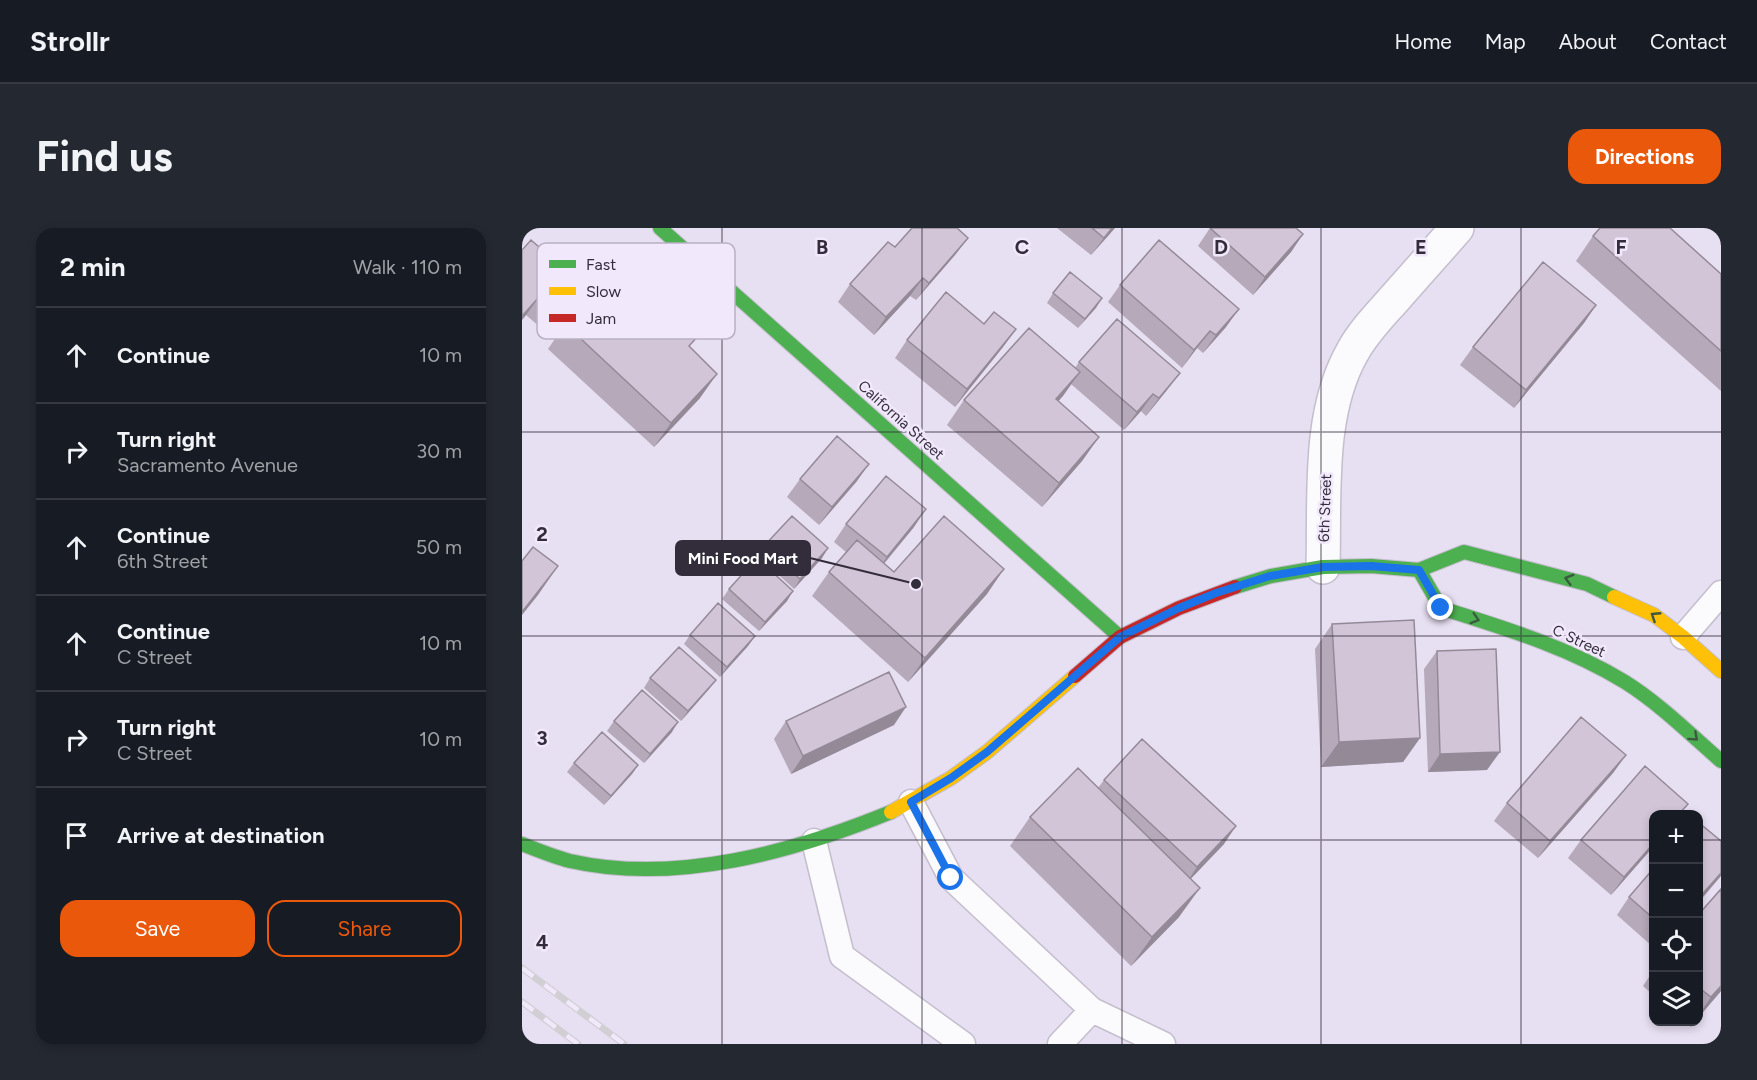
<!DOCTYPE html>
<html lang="en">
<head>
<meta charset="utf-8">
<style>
	body { margin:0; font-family:Figtree,sans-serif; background:#242831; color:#f1f3f6 }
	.controls { position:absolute; right:18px; bottom:18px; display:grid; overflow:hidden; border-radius:12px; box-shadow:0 3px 9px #0003 }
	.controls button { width:54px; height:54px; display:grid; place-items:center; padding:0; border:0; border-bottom:2px solid #363941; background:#171b24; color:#f1f3f6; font:30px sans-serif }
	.stop { position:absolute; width:18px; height:18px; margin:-14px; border:4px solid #1a73e8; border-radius:50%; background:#fff }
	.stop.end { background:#1a73e8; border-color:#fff; box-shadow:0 2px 6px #0008 }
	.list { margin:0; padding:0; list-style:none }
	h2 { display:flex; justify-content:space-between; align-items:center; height:78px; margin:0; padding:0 24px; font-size:26px }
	h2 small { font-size:20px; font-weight:400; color:#9ea1a6 }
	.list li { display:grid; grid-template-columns:39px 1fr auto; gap:18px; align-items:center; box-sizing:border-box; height:96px; padding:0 24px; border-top:2px solid #363941 }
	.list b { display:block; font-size:22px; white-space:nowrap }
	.list p { margin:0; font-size:20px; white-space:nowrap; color:#9ea1a6 }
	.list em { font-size:20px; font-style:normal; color:#9ea1a6 }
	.actions { display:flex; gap:12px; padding:18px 24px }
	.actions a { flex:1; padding:14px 0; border:2px solid #ea580c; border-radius:18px; text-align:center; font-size:21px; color:#ea580c }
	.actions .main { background:#ea580c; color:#fff }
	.icon { flex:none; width:33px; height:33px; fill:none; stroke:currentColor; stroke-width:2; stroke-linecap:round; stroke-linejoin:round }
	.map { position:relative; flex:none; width:1199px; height:816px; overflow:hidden; border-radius:18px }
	header { display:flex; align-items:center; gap:36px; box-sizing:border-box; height:84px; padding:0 30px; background:#171b24; border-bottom:2px solid #363941 }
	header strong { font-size:28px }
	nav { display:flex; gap:33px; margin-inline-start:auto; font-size:21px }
	.intro { display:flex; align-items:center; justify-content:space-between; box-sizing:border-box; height:144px; padding:0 36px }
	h1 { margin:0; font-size:42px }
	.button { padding:15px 27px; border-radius:18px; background:#ea580c; color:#fff; font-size:21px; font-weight:700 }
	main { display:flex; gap:36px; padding:0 36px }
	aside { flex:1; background:#171b24; border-radius:18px; box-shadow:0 3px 9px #0003 }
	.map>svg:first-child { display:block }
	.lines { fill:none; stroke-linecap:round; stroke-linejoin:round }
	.lane-casing { stroke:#c5becd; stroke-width:27 }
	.street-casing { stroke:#c5becd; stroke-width:36 }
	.fast-casing { stroke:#c5becd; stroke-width:16 }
	.slow-casing { stroke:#c5becd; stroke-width:16 }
	.jam-casing { stroke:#c5becd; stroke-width:16 }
	.lane { stroke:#fbfafd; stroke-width:24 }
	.street { stroke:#fbfafd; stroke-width:33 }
	.fast { stroke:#4caf50; stroke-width:14 }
	.slow { stroke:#ffc107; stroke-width:14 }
	.jam { stroke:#c62828; stroke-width:14 }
	.rail-casing { stroke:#d1cfd4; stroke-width:7 }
	.rail { stroke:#f1e8fc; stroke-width:4.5; stroke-dasharray:14; stroke-linecap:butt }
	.wall { fill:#b5a9ba }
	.shaded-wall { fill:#948a97 }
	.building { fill:#d3c5d8; stroke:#948a97; stroke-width:1.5 }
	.oneway { stroke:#3c5a42 }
	.route { stroke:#1a73e8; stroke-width:8 }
	.grid { fill:none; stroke:#332d3b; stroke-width:1.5; stroke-opacity:0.55 }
	.labels { text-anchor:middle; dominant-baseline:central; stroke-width:5; stroke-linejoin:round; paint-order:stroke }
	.street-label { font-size:15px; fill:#332d3b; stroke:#f1e8fc }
	.key { fill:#f1e8fc; stroke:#b8b0c2; stroke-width:1.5 }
	.key-label { font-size:16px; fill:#332d3b }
	.grid-label { font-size:20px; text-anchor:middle; font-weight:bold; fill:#332d3b; stroke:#f1e8fc; stroke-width:5; stroke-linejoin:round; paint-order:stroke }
	.leader { fill:none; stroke:#332d3b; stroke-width:2 }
	.callout-dot { fill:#332d3b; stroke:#f1e8fc; stroke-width:2 }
	.callout { fill:#332d3b; stroke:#332d3b; stroke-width:2 }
	.callout-label { font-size:16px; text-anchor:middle; font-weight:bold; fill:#fff }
</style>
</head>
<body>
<header>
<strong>Strollr</strong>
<nav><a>Home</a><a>Map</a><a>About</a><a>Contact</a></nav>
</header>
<div class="intro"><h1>Find us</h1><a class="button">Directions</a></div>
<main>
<aside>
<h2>2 min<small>Walk · 110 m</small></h2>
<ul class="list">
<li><svg class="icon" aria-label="ahead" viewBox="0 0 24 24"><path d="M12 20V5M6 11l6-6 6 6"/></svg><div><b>Continue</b></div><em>10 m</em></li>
<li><svg class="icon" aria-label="right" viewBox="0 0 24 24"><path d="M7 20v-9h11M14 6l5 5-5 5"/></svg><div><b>Turn right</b><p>Sacramento Avenue</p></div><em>30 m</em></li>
<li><svg class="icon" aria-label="ahead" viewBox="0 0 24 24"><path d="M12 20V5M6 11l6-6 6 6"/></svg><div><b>Continue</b><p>6th Street</p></div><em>50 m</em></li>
<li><svg class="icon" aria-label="ahead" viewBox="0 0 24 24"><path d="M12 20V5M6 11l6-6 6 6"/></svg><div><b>Continue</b><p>C Street</p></div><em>10 m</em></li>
<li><svg class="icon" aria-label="right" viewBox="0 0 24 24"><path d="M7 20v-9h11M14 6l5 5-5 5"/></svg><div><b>Turn right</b><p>C Street</p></div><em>10 m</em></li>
<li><svg class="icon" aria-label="arrive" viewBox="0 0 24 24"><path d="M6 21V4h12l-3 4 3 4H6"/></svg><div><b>Arrive at destination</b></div></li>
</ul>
<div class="actions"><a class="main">Save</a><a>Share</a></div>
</aside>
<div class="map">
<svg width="1199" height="816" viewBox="0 0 1199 816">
	<rect width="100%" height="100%" fill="#e7dff2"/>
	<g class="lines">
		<!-- lane casing -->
		<g class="lane-casing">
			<path id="lane" d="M1161,409L1199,365
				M389,574L429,650L570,782L538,816
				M292,613L320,728L441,816
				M570,782L641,816"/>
		</g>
		<!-- street casing -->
		<g class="street-casing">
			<path id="street" d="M801,339C803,270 795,185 831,123C842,103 859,86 874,69C894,46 915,23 935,0"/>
		</g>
		<!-- fast casing -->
		<g class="fast-casing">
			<path id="fast" d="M138,0L598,409
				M897,342L919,380C982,400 1046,419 1103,454C1138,476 1168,506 1199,533
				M713,359L749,348L801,339L849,338L897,342L942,324L1065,356L1092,369
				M0,616C15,622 32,629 48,633C154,657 271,624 369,584"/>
		</g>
		<!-- slow casing -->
		<g class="slow-casing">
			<path id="slow" d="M1092,369L1132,387L1161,409L1199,443
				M369,584L429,550L465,524L553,448"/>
		</g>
		<!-- jam casing -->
		<g class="jam-casing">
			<path id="jam" d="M553,448L598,409L657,380L713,359"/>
		</g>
		<!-- lane -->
		<use href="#lane" class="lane"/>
		<!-- street -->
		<use href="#street" class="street"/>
		<!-- fast -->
		<use href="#fast" class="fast"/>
		<!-- slow -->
		<use href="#slow" class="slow"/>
		<!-- jam -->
		<use href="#jam" class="jam"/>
		<!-- rail casing -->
		<g class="rail-casing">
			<path id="rail" d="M0,740L102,816
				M0,774L56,816"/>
		</g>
		<!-- rail -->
		<use href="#rail" class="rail"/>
	</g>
	<!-- wall -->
	<path class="wall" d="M535,0H593L569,27Z
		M688,0L781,6L769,24L731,67L676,18Z
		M1071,8L1199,46V163L1054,33Z
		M446,10L433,27L394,72L388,68L352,107L316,74L328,56L373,19Z
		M0,22L56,53L43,71L18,99L4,87L0,92Z
		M598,57L704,99L681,125L675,120L660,140L586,74Z
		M531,65L580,70L556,100L525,75Z
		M1074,77L1062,95L992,180L938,137L951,119Z
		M43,96L168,120L178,170L132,219L26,121Z
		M462,96L494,101L481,119L433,179L373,130L385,112Z
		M557,134L645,162L624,188L619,183L602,202L549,156L536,173L577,209L560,233L520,279L425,197L442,172L553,140Z
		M278,251L335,253L297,297L265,269Z
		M324,296L392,299L362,336L372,344L465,366L386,454L290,368L307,344L324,324L312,314Z
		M242,318L306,320L300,330L272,361L235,327Z
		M207,361L271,363L265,373L237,403L200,371Z
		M810,396L898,510L881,534L799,539L793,421Z
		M168,407L233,408L226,418L198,449L162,416Z
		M915,423L965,542L906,544L902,441Z
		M128,450L194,452L187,461L159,493L122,460Z
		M92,493L150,504L122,535L85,503Z
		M264,493L372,497L269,546L252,511Z
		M1104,527L1091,545L1016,630L972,593L985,575Z
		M52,535L116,537L110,546L82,577L45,544Z
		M582,552L702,616L668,651L657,689L609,738L488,618L508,589L576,560Z
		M1059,612L1131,619L1089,667L1046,630Z
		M1131,641V719L1095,687L1107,669Z
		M1176,687L1199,763L1176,790Z
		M1131,743V767L1121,758Z
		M1163,794H1173L1169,799Z"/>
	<!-- shaded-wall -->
	<path class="shaded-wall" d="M590,0H593L569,27L582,10Z
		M781,6L769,24L731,67L743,49Z
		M446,10L433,27L394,72L407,55Z
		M401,50L388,68L352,107L364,89Z
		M56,53L43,71L18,99L31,81Z
		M17,69L4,87L0,92V88Z
		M580,70L574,80L556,100L563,91Z
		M1074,77L1062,95L992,180L1004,162Z
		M717,81L704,99L681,125L694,107Z
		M494,101L481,119L433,179L445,161Z
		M688,103L675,120L660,140L672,122Z
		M558,144L541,168L517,195L534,171Z
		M658,145L645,162L624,188L637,170Z
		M195,146L178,170L132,219L149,195Z
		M631,166L619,183L602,202L615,184Z
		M577,209L560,233L520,279L537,255Z
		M347,236L335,253L297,297L310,279Z
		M404,281L392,299L352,347L365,329Z
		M306,320L300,330L272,361L278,351Z
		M36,338L16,367L0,387V384Z
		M482,341L465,366L386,454L403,430Z
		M271,363L265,373L237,403L243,394Z
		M233,408L226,418L198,449L205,439Z
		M194,452L187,461L159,493L166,483Z
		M384,479L372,497L269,546L281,528Z
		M156,494L150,504L122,535L128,526Z
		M898,510L881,534L799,539L817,514Z
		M978,524L965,542L906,544L918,526Z
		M1104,527L1091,545L1016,630L1028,613Z
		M116,537L110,546L82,577L89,568Z
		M714,598L702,616L663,657L675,639Z
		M1131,616V619L1089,667L1102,649Z
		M1199,645V648L1176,675V671Z
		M678,660L657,689L609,738L630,709Z
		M1199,758V763L1176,790V788L1189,769Z"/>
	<!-- building -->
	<path class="building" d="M390,0H435L446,10L407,55L401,50L364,89L328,56L366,14L373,19Z
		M570,0H590L582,10Z
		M688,0H774L781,6L743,49Z
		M1078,0H1148L1199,46V123L1071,8Z
		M9,12L56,53L31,81L17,69L0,88V22Z
		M637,12L717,81L694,107L688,103L672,122L598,57Z
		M1021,34L1074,77L1004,162L951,119Z
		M99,36L176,108L167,118L195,146L149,195L43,96Z
		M548,44L580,70L563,91L531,65Z
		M424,64L462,96L472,84L494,101L445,161L385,112Z
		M595,91L658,145L637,170L631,166L615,184L557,134Z
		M507,100L558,144L534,171L577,209L537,255L442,172Z
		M315,208L347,236L310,279L278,251Z
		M364,248L404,281L365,329L324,296Z
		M270,288L306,320L278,351L242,318Z
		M422,288L482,341L403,430L307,344L335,312L372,344Z
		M11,319L36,338L0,384V333Z
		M235,330L271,363L243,394L207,361Z
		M196,375L233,408L205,439L168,407Z
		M892,392L898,510L817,514L810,396Z
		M157,419L194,452L166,483L128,450Z
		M974,421L978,524L918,526L915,423Z
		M367,444L384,479L281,528L264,493Z
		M120,462L156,494L128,526L92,493Z
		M1059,489L1104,527L1028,613L985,575Z
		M80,504L116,537L89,568L52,535Z
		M620,511L714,598L675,639L582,552Z
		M1123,538L1166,576L1157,586H1131V616L1102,649L1059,612Z
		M556,540L678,660L630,709L508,589Z
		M1176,594L1199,613V645L1176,671Z
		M1131,641V690L1107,669Z
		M1199,661V758L1189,769L1176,759V687Z"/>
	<!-- one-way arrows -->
	<defs><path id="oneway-chevron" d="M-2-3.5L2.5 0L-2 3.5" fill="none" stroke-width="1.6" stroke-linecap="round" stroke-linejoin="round" transform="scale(1.5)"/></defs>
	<g class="oneway">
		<use href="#oneway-chevron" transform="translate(1047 351) rotate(-164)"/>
		<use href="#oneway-chevron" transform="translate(1133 388) rotate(-147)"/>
		<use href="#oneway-chevron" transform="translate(953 391) rotate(17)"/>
		<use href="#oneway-chevron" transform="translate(1172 509) rotate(42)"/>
	</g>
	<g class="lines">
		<!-- route -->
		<path class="route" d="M429,650L389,574L429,550L465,524L598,409L657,380L694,365L748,348L801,339L849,338L897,342L919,380"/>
	</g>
	<!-- grid -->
	<path class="grid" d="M200,0V816M400,0V816M600,0V816M799,0V816M999,0V816M0,204H1199M0,408H1199M0,612H1132M1176,612H1199"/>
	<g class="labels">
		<!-- street labels -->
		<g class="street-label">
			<text transform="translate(379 192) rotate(42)">California Street</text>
			<text transform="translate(803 280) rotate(-88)">6th Street</text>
			<text transform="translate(1057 413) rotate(25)">C Street</text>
		</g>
	</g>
	<!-- legend -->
	<rect x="15" y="15" width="198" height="96" rx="9" class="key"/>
	<rect x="27" y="32" width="27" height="8" fill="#4caf50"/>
	<rect x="27" y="59" width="27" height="8" fill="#ffc107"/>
	<rect x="27" y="86" width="27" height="8" fill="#c62828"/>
	<g class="key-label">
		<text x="64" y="42">Fast</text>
		<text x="64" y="69">Slow</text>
		<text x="64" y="96">Jam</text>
	</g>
	<g class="grid-label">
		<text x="300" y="26">B</text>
		<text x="500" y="26">C</text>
		<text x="699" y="26">D</text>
		<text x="899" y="26">E</text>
		<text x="1099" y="26">F</text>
		<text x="20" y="313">2</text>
		<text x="20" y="517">3</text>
		<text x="20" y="721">4</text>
	</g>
	<!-- callouts -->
	<path class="leader" d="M394 356L288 330"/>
	<circle class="callout-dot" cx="394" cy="356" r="6"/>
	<rect class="callout" x="154" y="313" width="134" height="34" rx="6"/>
	<g class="callout-label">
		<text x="221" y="336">Mini Food Mart</text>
	</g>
</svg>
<div class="controls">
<button>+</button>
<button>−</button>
<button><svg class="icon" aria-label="locate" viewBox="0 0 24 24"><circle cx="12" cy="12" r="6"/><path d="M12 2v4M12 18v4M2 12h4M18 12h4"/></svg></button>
<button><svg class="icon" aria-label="layers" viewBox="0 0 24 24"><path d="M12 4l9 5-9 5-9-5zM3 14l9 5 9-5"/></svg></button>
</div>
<div class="stop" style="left:429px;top:650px"></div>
<div class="stop end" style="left:919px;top:380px"></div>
</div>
</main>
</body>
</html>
